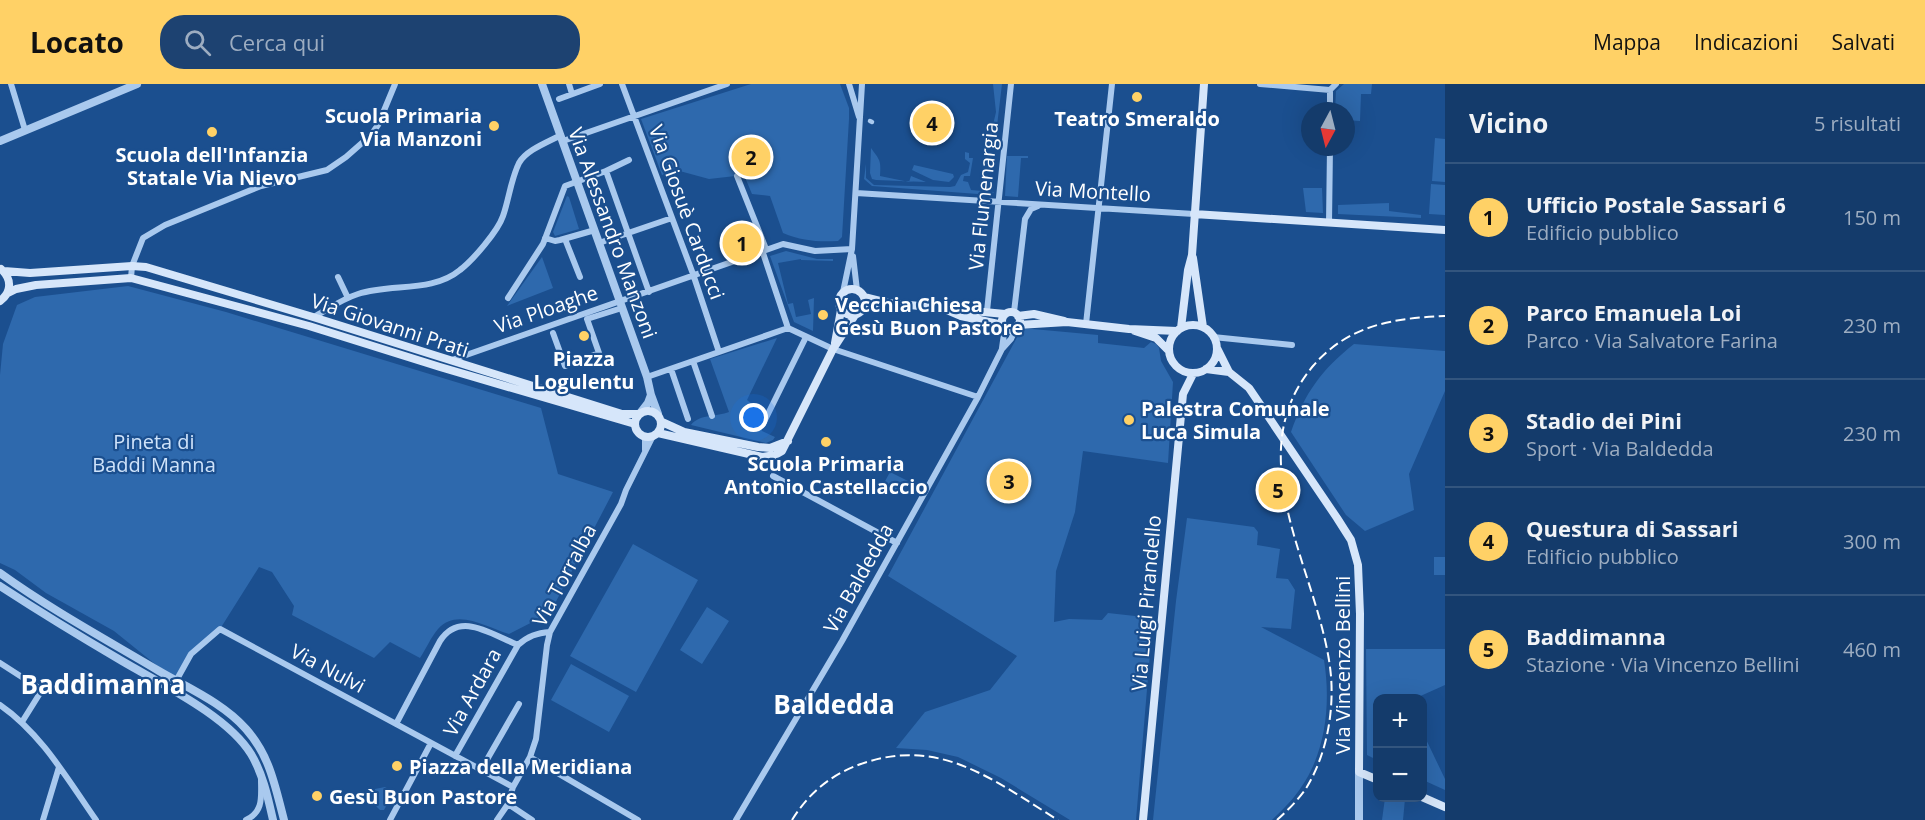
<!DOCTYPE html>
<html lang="it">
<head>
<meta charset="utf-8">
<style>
	body { margin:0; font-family:"Open Sans",sans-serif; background:#1d4271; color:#f1f3f6 }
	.controls { position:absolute; right:18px; bottom:18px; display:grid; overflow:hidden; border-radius:12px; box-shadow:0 6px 24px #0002 }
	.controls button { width:54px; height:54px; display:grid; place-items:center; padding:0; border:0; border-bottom:2px solid #33557e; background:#143b6b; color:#f1f3f6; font:30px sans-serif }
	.compass { position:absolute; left:1301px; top:18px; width:54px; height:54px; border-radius:50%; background:#143b6b; box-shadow:0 6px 24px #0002; rotate:187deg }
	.you { position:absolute; left:754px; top:334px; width:21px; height:21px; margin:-15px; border:4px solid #fff; border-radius:50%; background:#1a73e8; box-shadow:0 0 0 9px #1a73e833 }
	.badge { display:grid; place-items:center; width:39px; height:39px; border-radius:50%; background:#ffd166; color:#111; font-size:20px; font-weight:700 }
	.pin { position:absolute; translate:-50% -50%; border:3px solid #fff; box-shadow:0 2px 6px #0006 }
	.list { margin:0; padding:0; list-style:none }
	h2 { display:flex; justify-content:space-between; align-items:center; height:78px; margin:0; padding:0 24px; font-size:26px }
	h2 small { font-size:20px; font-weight:400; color:#9dadc1 }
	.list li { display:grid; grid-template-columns:39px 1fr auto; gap:18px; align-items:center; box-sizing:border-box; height:108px; padding:0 24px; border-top:2px solid #33557e }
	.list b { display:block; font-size:22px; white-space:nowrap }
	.list p { margin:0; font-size:20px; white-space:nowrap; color:#9dadc1 }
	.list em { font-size:20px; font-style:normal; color:#9dadc1 }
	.icon { flex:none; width:33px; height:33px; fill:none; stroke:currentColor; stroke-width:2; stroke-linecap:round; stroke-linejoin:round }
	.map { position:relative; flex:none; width:1445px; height:736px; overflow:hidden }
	header { display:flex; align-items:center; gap:36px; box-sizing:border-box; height:84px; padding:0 30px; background:#ffd166; color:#111 }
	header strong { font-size:28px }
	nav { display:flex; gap:33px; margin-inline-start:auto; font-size:21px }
	.search { width:420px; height:54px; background:#1d4271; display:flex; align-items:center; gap:15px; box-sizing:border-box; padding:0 21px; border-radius:24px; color:#9dadc1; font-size:22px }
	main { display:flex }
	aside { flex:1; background:#143b6b }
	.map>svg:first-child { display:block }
	.green { fill:#2e69ad }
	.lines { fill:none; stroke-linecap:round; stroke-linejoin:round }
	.pedestrian { stroke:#a9c9ee; stroke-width:4.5 }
	.minor { stroke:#a9c9ee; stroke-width:6 }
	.tertiary { stroke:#a9c9ee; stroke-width:8 }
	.secondary { stroke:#d6e6fa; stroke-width:8 }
	.rail { stroke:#fff; stroke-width:2; stroke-dasharray:10 4.5; stroke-linecap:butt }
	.poi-dot { fill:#ffd166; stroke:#1b4f8f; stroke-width:2 }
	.labels { text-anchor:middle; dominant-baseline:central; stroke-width:4.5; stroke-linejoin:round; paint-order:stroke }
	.poi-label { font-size:20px; font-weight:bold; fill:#fff; stroke:#1b4f8f }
	.street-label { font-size:20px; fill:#fff; stroke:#1b4f8f }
	.park-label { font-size:20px; fill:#cfe3fa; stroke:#1b4f8f }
	.district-label { font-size:26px; font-weight:bold; fill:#fff; stroke:#1b4f8f }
</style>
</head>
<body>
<header>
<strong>Locato</strong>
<div class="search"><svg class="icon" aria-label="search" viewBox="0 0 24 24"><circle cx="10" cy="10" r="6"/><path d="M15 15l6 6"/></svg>Cerca qui</div>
<nav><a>Mappa</a><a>Indicazioni</a><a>Salvati</a></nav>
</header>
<main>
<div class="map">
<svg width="1445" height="736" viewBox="0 0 1445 736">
	<rect width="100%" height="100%" fill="#1b4f8f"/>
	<!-- green -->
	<path class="green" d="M751,0H840L849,24V35L842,153L838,157C818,158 802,157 783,149L770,112L752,110L744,91L709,95L676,86L662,91L641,35Z
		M993,0H1002L997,42L993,41L996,28Z
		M1344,0H1372L1371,10H1361L1360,37L1346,36V27H1335L1336,7Z
		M1435,54L1445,55V98L1432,97Z
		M871,64C880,77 881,75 880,92L909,98L911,92L926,98L876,96L872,95L870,89Z
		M965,68L969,69V74H973L970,92H964L963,97L968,98L971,106L994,108L991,111L872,102L864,95L866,80V94L874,101L950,103L955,102L961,91L968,88L970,79L965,75Z
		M1007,72H1028V74H1021L1018,113L1005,112Z
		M914,81L953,90L954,93L949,98L933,96L912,86Z
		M1431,100L1445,101V131L1429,130Z
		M1303,104H1322L1323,129L1306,128Z
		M567,112L569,113L579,145L555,152L553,148Z
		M1389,119V127L1421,131V134L1338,130V121Z
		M786,167L817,175H833V177L801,176V175L778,179L788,220L793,219L796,233L811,230L808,216L814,214L813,247L794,238L770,172Z
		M542,173L553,204L507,222Z
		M128,202L226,228L541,324L558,390L613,408L550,529L509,550C488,544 457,523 438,545C431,553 426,565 420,574L390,558L374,574L292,531L294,522L272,488L259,483L220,545L199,562L176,597L114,547L46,509L15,486L0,479V291L3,260L17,221L35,213Z
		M1022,244L1098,251V259L1144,264L1151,258L1156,260L1159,264L1161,277L1173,298L1168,379L1083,367L1075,428L1056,487L1054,538L1069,535L1102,536L1108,529L1153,534L1136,736H1070L1001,694L958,673L927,666L896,664L925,628L990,606L1017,572L888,492Z
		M777,254L747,316L757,324L753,338L761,343L762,347L775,353L773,356L766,359L691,341C699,330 717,333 729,328L710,275Z
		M1354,260L1445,267V307L1409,390L1414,426L1365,447L1346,431L1291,348C1305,309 1321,286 1354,260Z
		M890,388L908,397L901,410L883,401Z
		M1187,434L1254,443L1258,448L1257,461L1280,465L1276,494L1288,495L1295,506L1291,545L1261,543L1324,576C1331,619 1326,669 1300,705C1292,717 1282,726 1272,736H1153L1176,517Z
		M633,460L698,496L636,608L570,572Z
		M1434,473H1445V491H1434Z
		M707,523L729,537L702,580L680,566Z
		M1366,565H1445V601L1416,614H1378L1377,676L1367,671Z
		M571,580L629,612L609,648L551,616Z
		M1422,647L1445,695V706L1423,696Z
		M385,703L392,707L393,710L384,726H380L374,720L375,705Z
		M1385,714L1405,715L1403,736H1382Z"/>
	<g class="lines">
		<!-- pedestrian -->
		<path class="pedestrian" d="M870,37L872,38"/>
		<!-- minor -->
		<path class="minor" d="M11,0L25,46
			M569,0L572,10
			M622,0L693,190L719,268
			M849,0L859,33
			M1260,0L1330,6
			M559,15L600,0
			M1330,27V6L1336,0
			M563,57L727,0
			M606,87L629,76
			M737,92L766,165
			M856,109L1194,130
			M1329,139L1330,63
			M545,154L555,157L560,156L595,146
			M565,155L580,193
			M599,159L672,134
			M762,166L788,244
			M853,172L857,206
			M338,193L348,214
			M131,194L132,182L143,154L165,141L261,102L327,86L346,73L371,51L378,41L395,0
			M843,208L852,165L862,0
			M508,214L543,160L565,102L606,87L649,208
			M987,227L1011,0
			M1014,228L1025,135L1031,125L1038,122
			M314,233C328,225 342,215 358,210C392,199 432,209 460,186C473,176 498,147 503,132C509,115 511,95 519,79C526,66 548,58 561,51
			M1086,240L1112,0
			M553,249L565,282L599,269L587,235L622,224
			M1213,253L1292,261
			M1002,264L1005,243
			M452,276L783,160L815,167L852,165
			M693,277L712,332
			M671,285L688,335
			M647,293L788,244L833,265L978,313
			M763,340L806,253
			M645,353V366
			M773,392L897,459
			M0,579L42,606L22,638
			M176,597L191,570L220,545L513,703
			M0,621C41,649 68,696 96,736
			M396,640L440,557C460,526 492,551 518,561
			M455,672L518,561C528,552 537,549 550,548
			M530,673L638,736
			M481,686L519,620
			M508,720L532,736
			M43,736L59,683
			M246,736C264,727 261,713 261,695
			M390,736L431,659
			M497,736L508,720L513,703L530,673L536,655L547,561L550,548L621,420L626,406L653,352
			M736,736L842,557L978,313L1002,265L1011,255L1016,244"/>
		<!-- tertiary -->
		<path class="tertiary" d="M542,0L647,293L651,311L658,330
			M0,57L137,0
			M641,328L648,319L651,311
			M0,489C50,525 105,555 159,587C188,604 223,619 246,645C270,672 275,702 284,736
			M0,502C40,528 81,553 122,577C161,600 228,632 251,670C263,690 268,714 273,736
			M1359,688V736"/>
		<!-- secondary -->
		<path class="secondary" d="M1194,130L1445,146
			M1193,174L1203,243
			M4,187L30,189L132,182L146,183L313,233L622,330H638
			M839 218a13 13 0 1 1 26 0a13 13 0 1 1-26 0Z
			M8,209L16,205L36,201L131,194L309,242L440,283L635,340
			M864,213L888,219L1005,230
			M0,217C12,208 12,195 1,185
			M862,226L887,219
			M947,226L961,232L1003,241
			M1002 237a9 9 0 1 1 18 0a9 9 0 1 1-18 0Z
			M1018,232L1034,230L1064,237
			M1169 265a24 24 0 1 1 48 0a24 24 0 1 1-48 0Z
			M1018,241L1067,238L1129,245L1177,247
			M1181,244L1188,186L1192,171L1204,0
			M1135,247L1156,254L1168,266
			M835,259L841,226
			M1217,264L1229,288L1249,304L1337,434L1351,456L1358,481L1360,530L1359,688L1378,696
			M1206,285L1229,288
			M635 340a13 13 0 1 1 26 0a13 13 0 1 1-26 0Z
			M662,338L684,348L758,363L770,364L788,357
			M658,349L762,373L775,371L782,367L833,265L855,231
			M1422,713L1445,723
			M1143,736L1183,310L1193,290"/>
		<!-- rail -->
		<path class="rail" d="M792,736C810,707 834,688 867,678C943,654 996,698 1058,736
			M1277,736C1287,727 1297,717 1305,706C1326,673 1334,630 1331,592C1322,491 1235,375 1313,282C1348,241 1394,234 1445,232"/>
	</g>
	<!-- markers -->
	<g class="poi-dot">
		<circle cx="1137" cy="13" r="6"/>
		<circle cx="494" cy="42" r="6"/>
		<circle cx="212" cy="48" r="6"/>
		<circle cx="823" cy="231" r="6"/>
		<circle cx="584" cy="252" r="6"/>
		<circle cx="1129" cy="336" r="6"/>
		<circle cx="826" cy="358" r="6"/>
		<circle cx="397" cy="682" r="6"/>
		<circle cx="317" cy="712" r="6"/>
	</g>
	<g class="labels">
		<!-- poi labels -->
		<g class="poi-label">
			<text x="482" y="31" text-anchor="end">Scuola Primaria<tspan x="482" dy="23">Via Manzoni</tspan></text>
			<text x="1137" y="34">Teatro Smeraldo</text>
			<text x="212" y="70">Scuola dell'Infanzia<tspan x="212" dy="23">Statale Via Nievo</tspan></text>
			<text x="835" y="220" text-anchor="start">Vecchia Chiesa<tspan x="835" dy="23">Gesù Buon Pastore</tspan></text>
			<text x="584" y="274">Piazza<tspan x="584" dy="23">Logulentu</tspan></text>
			<text x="1141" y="324" text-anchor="start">Palestra Comunale<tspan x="1141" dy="23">Luca Simula</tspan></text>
			<text x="826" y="379">Scuola Primaria<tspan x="826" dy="23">Antonio Castellaccio</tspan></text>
			<text x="409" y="682" text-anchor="start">Piazza della Meridiana</text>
			<text x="329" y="712" text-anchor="start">Gesù Buon Pastore</text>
		</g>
		<!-- street labels -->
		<g class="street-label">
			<text transform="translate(1093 107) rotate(3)">Via Montello</text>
			<text transform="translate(983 112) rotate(-84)">Via Flumenargia</text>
			<text transform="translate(687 128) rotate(70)">Via Giosuè Carducci</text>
			<text transform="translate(613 149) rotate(70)">Via Alessandro Manzoni</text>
			<text transform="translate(546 225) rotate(-19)">Via Ploaghe</text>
			<text transform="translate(390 241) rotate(18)">Via Giovanni Prati</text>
			<text transform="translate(564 491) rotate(-62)">Via Torralba</text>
			<text transform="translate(858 494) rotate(-61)">Via Baldedda</text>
			<text transform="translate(1146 519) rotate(-85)">Via Luigi Pirandello</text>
			<text transform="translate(1342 581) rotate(-90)">Via Vincenzo Bellini</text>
			<text transform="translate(328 584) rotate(28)">Via Nulvi</text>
			<text transform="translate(472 608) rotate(-61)">Via Ardara</text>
		</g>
		<!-- park labels -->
		<g class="park-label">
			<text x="154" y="357">Pineta di<tspan x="154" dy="23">Baddi Manna</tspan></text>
		</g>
		<!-- district labels -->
		<g class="district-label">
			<text x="103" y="600">Baddimanna</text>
			<text x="834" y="620">Baldedda</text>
		</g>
	</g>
</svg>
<div class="controls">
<button>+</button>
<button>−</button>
</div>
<svg class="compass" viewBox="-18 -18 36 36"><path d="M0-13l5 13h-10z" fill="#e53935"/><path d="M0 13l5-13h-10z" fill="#9dadc1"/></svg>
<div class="you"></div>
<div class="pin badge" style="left:742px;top:159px">1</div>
<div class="pin badge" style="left:751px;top:73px">2</div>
<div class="pin badge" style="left:1009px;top:397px">3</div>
<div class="pin badge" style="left:932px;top:39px">4</div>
<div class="pin badge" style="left:1278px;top:406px">5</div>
</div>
<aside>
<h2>Vicino<small>5 risultati</small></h2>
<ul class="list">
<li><span class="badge">1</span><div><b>Ufficio Postale Sassari 6</b><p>Edificio pubblico</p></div><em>150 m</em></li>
<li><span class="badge">2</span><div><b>Parco Emanuela Loi</b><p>Parco · Via Salvatore Farina</p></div><em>230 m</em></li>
<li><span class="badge">3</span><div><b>Stadio dei Pini</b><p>Sport · Via Baldedda</p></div><em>230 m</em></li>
<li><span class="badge">4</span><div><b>Questura di Sassari</b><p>Edificio pubblico</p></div><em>300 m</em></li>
<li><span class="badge">5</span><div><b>Baddimanna</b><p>Stazione · Via Vincenzo Bellini</p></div><em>460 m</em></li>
</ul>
</aside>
</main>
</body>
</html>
